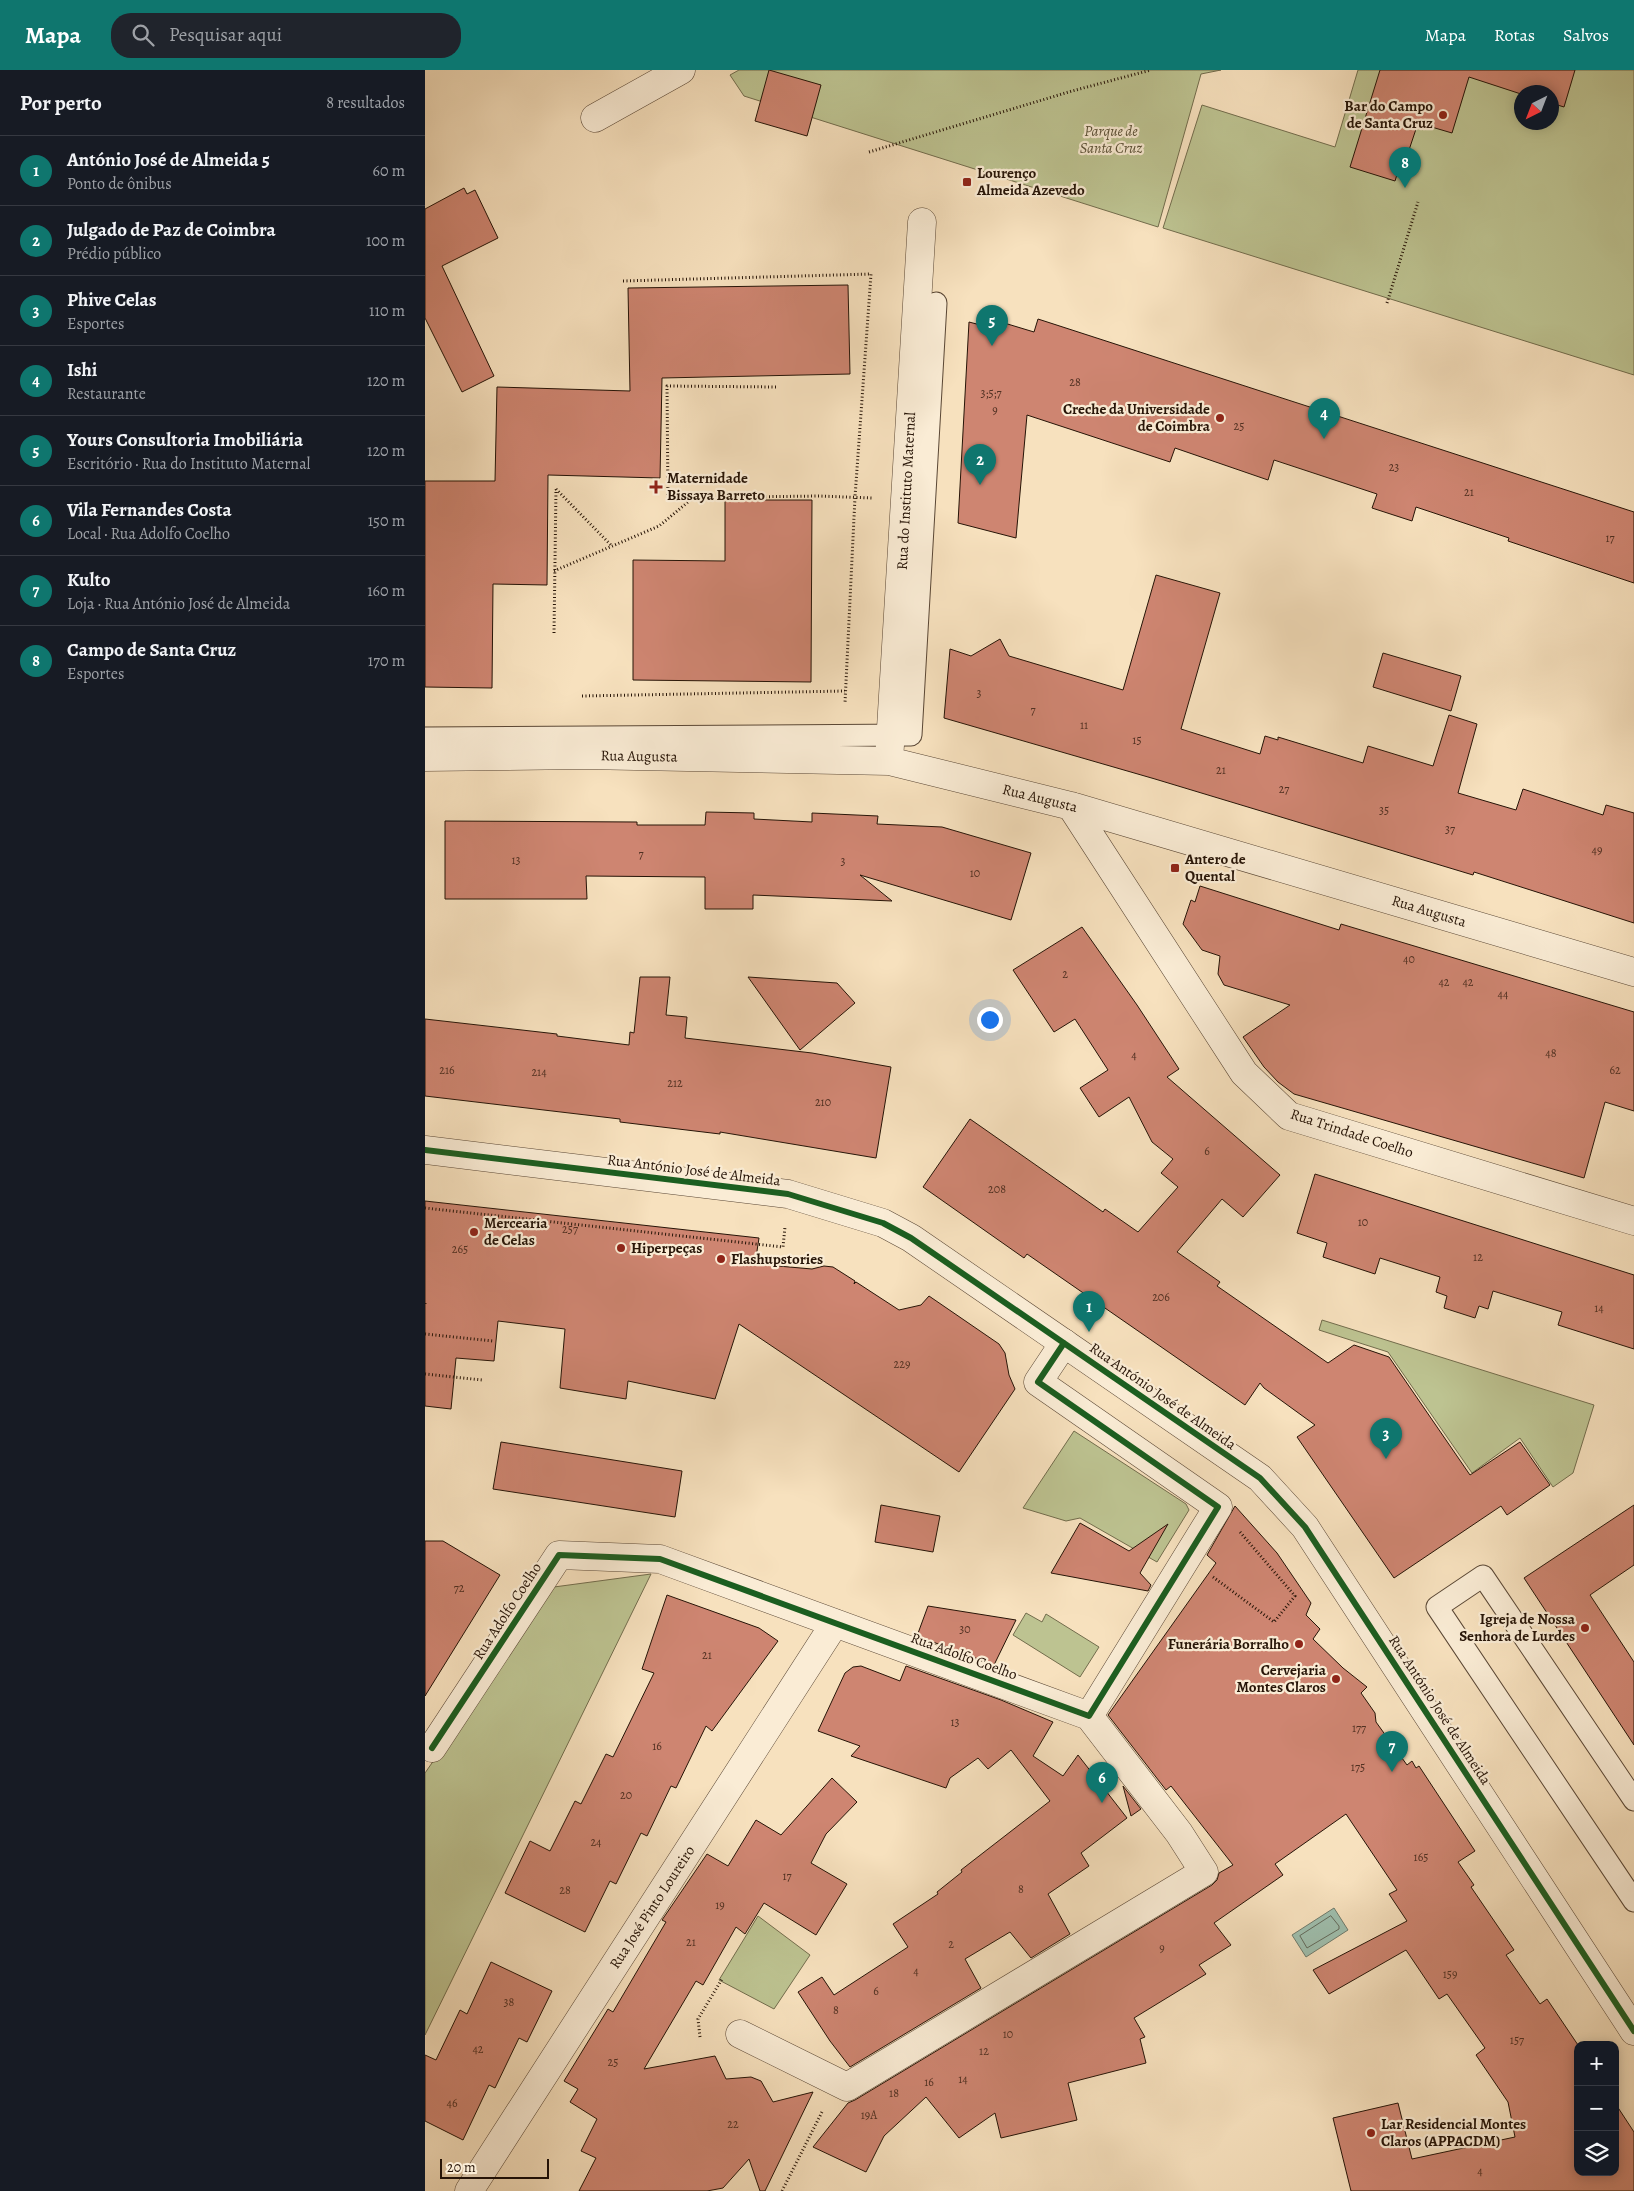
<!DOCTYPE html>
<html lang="pt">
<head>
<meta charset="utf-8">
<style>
	body { margin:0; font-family:Alegreya,serif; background:#20242c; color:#f1f3f6 }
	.controls { position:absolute; right:15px; bottom:15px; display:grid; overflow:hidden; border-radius:10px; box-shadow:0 2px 12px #0003 }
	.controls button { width:45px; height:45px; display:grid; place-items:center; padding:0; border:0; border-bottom:1px solid #363941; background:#171b24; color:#f1f3f6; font:25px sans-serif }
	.compass { position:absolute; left:1089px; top:15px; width:45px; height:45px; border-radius:50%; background:#171b24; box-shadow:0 2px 12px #0003; rotate:222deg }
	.scale { position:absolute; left:15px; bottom:12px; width:109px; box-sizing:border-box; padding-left:5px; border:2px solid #261407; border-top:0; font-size:14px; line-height:18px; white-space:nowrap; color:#261407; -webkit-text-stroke:4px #faecd5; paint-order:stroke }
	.you { position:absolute; left:564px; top:949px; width:18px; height:18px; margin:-12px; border:4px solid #fff; border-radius:50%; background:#1a73e8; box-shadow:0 0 0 8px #1a73e833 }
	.badge { display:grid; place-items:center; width:32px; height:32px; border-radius:50%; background:#0f766e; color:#fff; font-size:16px; font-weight:700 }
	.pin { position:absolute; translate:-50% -41px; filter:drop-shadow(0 1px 2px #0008) }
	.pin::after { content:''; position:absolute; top:26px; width:18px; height:15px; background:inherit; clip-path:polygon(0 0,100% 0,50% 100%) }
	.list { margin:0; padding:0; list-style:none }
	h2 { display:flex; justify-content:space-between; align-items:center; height:65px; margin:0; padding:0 20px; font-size:21px }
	h2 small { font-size:16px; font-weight:400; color:#9ea1a6 }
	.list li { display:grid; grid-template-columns:32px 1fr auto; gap:15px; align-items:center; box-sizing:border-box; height:70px; padding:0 20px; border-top:1px solid #363941 }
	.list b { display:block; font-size:19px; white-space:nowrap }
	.list p { margin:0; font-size:16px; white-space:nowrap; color:#9ea1a6 }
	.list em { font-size:16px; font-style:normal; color:#9ea1a6 }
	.icon { flex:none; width:28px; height:28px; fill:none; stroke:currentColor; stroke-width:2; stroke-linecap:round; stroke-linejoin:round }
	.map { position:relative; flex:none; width:1209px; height:2121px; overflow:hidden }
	header { display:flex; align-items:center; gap:30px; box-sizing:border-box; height:70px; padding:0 25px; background:#0f766e; color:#fff }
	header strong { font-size:24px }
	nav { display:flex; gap:28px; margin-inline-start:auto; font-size:18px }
	.search { width:350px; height:45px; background:#20242c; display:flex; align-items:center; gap:12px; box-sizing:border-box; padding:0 18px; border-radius:20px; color:#9ea1a6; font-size:19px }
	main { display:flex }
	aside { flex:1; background:#171b24 }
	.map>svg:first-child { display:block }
	.green { fill:#bdc391; stroke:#726c4c; fill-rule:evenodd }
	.water { fill:#9ebead; stroke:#6e7a6b }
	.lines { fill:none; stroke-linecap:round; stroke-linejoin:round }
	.shore { stroke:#62695a; stroke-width:1 }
	.building { fill:#ce8571; stroke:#261407 }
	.service-casing { stroke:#5a4735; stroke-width:23 }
	.minor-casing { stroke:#5a4735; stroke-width:29 }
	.tertiary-casing { stroke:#5a4735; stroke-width:29 }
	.path { stroke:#261407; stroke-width:3; stroke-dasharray:1 2.5; stroke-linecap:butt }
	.service { stroke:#faecd5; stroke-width:21 }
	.minor { stroke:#faecd5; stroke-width:28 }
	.tertiary { stroke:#faecd5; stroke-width:28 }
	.cycleway-casing { stroke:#faecd5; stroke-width:9 }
	.cycleway { stroke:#1b5e20; stroke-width:6 }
	.poi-dot { fill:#8f2418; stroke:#faecd5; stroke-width:2 }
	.labels { text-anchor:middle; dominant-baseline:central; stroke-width:4.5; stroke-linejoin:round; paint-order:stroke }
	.number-label { font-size:12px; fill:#503022 }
	.poi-label { font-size:15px; font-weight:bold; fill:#261407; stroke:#faecd5; text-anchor:start }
	.park-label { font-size:15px; font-style:italic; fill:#5b5137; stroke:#faecd5 }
	.street-label { font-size:15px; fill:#261407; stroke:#faecd5 }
</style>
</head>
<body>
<header>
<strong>Mapa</strong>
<div class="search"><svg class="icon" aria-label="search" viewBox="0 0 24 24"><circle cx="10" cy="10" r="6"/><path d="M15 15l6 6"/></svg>Pesquisar aqui</div>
<nav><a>Mapa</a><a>Rotas</a><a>Salvos</a></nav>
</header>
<main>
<aside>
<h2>Por perto<small>8 resultados</small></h2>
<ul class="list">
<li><span class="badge">1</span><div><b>António José de Almeida 5</b><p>Ponto de ônibus</p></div><em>60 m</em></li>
<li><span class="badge">2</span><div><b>Julgado de Paz de Coimbra</b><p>Prédio público</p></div><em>100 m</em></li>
<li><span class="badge">3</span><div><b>Phive Celas</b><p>Esportes</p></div><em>110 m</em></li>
<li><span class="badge">4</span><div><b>Ishi</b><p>Restaurante</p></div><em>120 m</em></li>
<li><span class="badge">5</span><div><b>Yours Consultoria Imobiliária</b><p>Escritório · Rua do Instituto Maternal</p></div><em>120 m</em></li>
<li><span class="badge">6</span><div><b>Vila Fernandes Costa</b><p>Local · Rua Adolfo Coelho</p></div><em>150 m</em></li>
<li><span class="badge">7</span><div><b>Kulto</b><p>Loja · Rua António José de Almeida</p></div><em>160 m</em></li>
<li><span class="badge">8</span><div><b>Campo de Santa Cruz</b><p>Esportes</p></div><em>170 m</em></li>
</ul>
</aside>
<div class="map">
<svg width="1209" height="2121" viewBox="0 0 1209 2121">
	<rect width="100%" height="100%" fill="#f7e1be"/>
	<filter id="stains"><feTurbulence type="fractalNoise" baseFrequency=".004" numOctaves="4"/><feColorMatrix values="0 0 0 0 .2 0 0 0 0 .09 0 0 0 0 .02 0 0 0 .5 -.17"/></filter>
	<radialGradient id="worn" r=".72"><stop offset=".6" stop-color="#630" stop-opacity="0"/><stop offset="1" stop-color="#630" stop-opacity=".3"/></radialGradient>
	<!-- green -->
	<path class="green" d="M314,0H796L776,4L733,157L319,26L305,5Z
		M933,0H1209V305L738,158L777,35L910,77ZM1096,22H1126V52H1096Z
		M897,1250L1169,1335L1148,1403L1128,1417L1095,1368L1047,1403L963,1282L894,1260Z
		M649,1361L761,1434L764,1440L732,1492L655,1448L641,1451L598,1438Z
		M226,1504L0,1965V1703L129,1517Z
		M601,1543L617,1552L621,1544L674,1577L655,1607L588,1565Z
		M333,1846L385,1885L349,1939L294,1910Z"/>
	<!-- water -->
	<path class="water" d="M909,1838L923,1860L881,1887L867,1865Z"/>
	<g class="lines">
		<!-- shore -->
		<path class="shore" d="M906,1846L914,1856V1859L882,1878L875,1866Z"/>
	</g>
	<!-- building -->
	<path class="building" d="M344,0L396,15L382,66L330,51Z
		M955,0H1150L1139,37L1126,33V22L1096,24L1044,7L1027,63L993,53L983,83L979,82L970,111L925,97Z
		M39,118L42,124L50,120L73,168L17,196L69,306L37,322L0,248V139Z
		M423,215L425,304L237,308L235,408L123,405L122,515L68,514L67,618L0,617V411H70L72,317L205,321L203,218Z
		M566,249L609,262L613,249L1209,442V513L1083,471L1084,468L991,437L987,451L947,438L952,424L849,390L843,410L750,378L745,392L602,345L591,468L533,453L544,252L563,257Z
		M300,430H387L386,612L208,610V490L300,491Z
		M731,505L795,523L756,659L835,684L840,666L853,670V667L938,693L943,676L1008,696L1024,645L1052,654L1033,723L1091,740L1098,719L1178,745L1181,735L1209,743V853L1049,802L1048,805L730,709L519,648L525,579L546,586L575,569L584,586L698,620Z
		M958,583L1036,606L1026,641L948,617Z
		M281,742L329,743V749L387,752V743L453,746L452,754L517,757L606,783L586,850L435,805L467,831L328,825V839H280V807L161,806L162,829H20V751L212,752V755H280Z
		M775,816L914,860L916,854L1209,942V1041L1180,1032L1159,1108L869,1024L853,1012L839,997L818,967L865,935L799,915L793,904L795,886L777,880L758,854L766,830L770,832Z
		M657,857L712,935L754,999L742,1007L855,1105L818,1147L797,1129L752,1182L795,1212L792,1216L903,1293L929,1275L964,1287L1045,1405L1095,1372L1125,1415L1082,1445L1076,1436L969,1508L872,1367L890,1355L839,1318L835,1313L820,1335L602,1184L599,1188L498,1117L545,1049L678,1142L680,1139L713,1162L753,1117L736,1103L748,1089L727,1072L704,1027L674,1047L655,1018L683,1000L650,949L629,962L588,900Z
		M215,907H245L241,945L262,947L260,968L387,983L466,997L451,1088L295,1062V1064L195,1052V1049L0,1026V949L132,964V966L204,975L205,962L209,963Z
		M323,907L412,913L430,933L375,980Z
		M890,1104L1209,1205V1279L1133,1255L1137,1242L1068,1221L1063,1239L1054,1236L1050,1248L1019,1238L1022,1226L1011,1222L1015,1207L955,1188L950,1204L898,1187L902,1173L872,1163Z
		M0,1131L334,1168L330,1194L387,1199L399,1196L408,1197L430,1211L429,1214L431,1212L474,1240L496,1235L504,1226L574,1274L580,1283L584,1305L590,1319L534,1402L314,1254L290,1329L203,1311L201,1329L135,1318L140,1259L73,1251L69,1291L31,1288L26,1339L0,1336Z
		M76,1372L257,1401L250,1447L68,1419Z
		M456,1435L515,1446L508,1482L450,1472Z
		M1209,1435V1495L1165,1525L1209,1592V1675L1099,1508Z
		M810,1436L852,1483L886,1533L881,1545L895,1559L888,1569L918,1598L942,1617L936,1623L950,1643L951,1652L982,1695L987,1691L991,1698L994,1696L1050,1781L1033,1792L1049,1815L1046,1817L1089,1880L1081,1885L1115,1934L1122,1929L1153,1975V2102H1190V2033L1209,2062V2121H926L908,2048L973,2033L987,2089L1090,2067L1083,2032L1051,1985L1060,1978L1022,1924L1014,1929L981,1880L904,1924L888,1900L982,1851L964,1824L972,1820L921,1744L850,1794L858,1805L789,1853L806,1875L774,1895L781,1904L709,1948L720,1967L715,1969L721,1993L643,2013L652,2050L576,2068L570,2043L534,2068L501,2027L459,2066L441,2102L388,2077L423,2033L430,2030L787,1815L792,1810L794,1803L808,1795L746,1716L741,1720L683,1645L791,1493L782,1485Z
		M655,1453L704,1481L743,1454L715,1503L726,1515L723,1521L626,1503Z
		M0,1471H18L75,1505L0,1626Z
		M242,1525L334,1558L353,1571L287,1661L281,1656L251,1718L246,1716L222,1766L216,1763L191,1814L185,1811L160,1862L80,1823L105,1771L125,1781L150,1731L156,1734L181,1684L188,1687L229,1603L217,1599Z
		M503,1536L591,1550L569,1595L492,1566Z
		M436,1596L475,1611L481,1596L576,1630L628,1652L608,1686L638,1706L653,1685L702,1748L656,1783L664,1796L623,1824L645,1864L606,1888L585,1862L540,1889L556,1918L425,1997L405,1971L373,1922L397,1907L409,1925L483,1877L468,1854L513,1824L512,1822L537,1802L536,1800L625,1731L586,1680L563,1699L553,1688L525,1708L521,1718L426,1686L435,1676L393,1661L420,1603L428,1597Z
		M407,1708L432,1732L401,1764L386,1793L422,1814L391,1865L339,1833L320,1864L311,1857L278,1915L271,1911L219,1999L290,1986L301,2009L326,2007L336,2011L348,2032L388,2022L340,2121H335L324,2089L298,2118L282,2121H154L171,2088L156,2081L172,2049L145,2032L153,2019L139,2011L183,1939L188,1942L241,1852L237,1850L282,1784L303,1796L331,1750L356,1765Z
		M698,1716L716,1739L706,1746Z
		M66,1892L127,1921L102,1972L94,1968L70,2018L64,2015L38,2070L0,2051V1985L11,1990L35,1940L42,1944Z"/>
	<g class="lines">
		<!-- service casing -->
		<g class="service-casing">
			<path id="service" d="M0,668L486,665L511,233
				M1209,1730L1058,1506L1012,1537L1209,1831"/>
		</g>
		<!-- minor casing -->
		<g class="minor-casing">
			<path id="minor" d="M170,48L256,0
				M0,687L159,685L464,691L646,736L1209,902
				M464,691L497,152
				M646,736L819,1003L864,1046L1209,1151
				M7,1678L134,1485L235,1489L664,1646L793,1437L613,1312L639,1273
				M315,1964L422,2017L779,1802L754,1763L664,1646
				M44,2121L410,1553"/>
		</g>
		<!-- tertiary casing -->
		<g class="tertiary-casing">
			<path id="tertiary" d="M0,1080L363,1124L458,1153L486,1168L835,1408L880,1457L1209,1961"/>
		</g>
		<!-- path -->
		<path class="path" d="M444,82L647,21L726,0
			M198,211L446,204L430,427L420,633
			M962,233L993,132
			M351,317L242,316L243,428L394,426L447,428
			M131,419L186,475
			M129,501L234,456L268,428
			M129,563L131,419
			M157,626L420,621
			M0,1138L358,1177L360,1157
			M0,1234V1232
			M0,1264L68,1271
			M0,1304L57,1310
			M788,1507L849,1552L870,1526L815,1462
			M275,1967L273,1949L297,1909
			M357,2121L397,2042"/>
		<!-- service -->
		<use href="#service" class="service"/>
		<!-- minor -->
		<use href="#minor" class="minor"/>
		<!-- tertiary -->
		<use href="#tertiary" class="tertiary"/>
		<!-- cycleway casing -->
		<g class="cycleway-casing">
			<path id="cycleway" d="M0,1080L363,1124L458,1153L486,1168L835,1408L880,1457L1209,1961
				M7,1678L134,1485L235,1489L664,1646L793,1437L613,1312L639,1273"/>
		</g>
		<!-- cycleway -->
		<use href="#cycleway" class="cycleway"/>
	</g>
	<!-- markers -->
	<g class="poi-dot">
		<circle cx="1018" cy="45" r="5"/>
		<rect x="537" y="107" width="10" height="10" rx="2.5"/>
		<circle cx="795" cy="348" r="5"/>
		<path d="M228.5 409.5h5v5h5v5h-5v5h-5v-5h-5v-5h5z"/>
		<rect x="745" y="793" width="10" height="10" rx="2.5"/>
		<circle cx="49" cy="1162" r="5"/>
		<circle cx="196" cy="1178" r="5"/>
		<circle cx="296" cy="1189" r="5"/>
		<circle cx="1160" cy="1558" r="5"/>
		<circle cx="874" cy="1574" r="5"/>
		<circle cx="911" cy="1609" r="5"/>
		<circle cx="946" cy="2063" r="5"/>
	</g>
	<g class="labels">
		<!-- number labels -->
		<g class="number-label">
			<text x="650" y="312">28</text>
			<text x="566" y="323">3;5;7</text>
			<text x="570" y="340">9</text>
			<text x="814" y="356">25</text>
			<text x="969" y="397">23</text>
			<text x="1044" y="422">21</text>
			<text x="1185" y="468">17</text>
			<text x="554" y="623">3</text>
			<text x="608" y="640">7</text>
			<text x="659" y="655">11</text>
			<text x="712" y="670">15</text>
			<text x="796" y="700">21</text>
			<text x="859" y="719">27</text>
			<text x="959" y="740">35</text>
			<text x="1025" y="759">37</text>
			<text x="1172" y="780">49</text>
			<text x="216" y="784">7</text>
			<text x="91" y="790">13</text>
			<text x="418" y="791">3</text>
			<text x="550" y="803">10</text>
			<text x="984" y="889">40</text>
			<text x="640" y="904">2</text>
			<text x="1019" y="912">42</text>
			<text x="1043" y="912">42</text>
			<text x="1078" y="924">44</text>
			<text x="1126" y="983">48</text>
			<text x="709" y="985">4</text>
			<text x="22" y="1000">216</text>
			<text x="1190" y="1000">62</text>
			<text x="114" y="1002">214</text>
			<text x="250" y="1013">212</text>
			<text x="398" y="1032">210</text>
			<text x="782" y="1081">6</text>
			<text x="572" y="1119">208</text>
			<text x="938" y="1152">10</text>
			<text x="145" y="1159">257</text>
			<text x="35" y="1179">265</text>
			<text x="1053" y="1187">12</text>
			<text x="736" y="1227">206</text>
			<text x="1174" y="1238">14</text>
			<text x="477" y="1294">229</text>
			<text x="34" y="1518">72</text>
			<text x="540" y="1559">30</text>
			<text x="282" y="1585">21</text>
			<text x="530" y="1652">13</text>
			<text x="934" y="1658">177</text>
			<text x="232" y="1676">16</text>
			<text x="933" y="1697">175</text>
			<text x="201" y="1725">20</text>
			<text x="171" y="1772">24</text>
			<text x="996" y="1787">165</text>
			<text x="362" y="1806">17</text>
			<text x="596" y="1819">8</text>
			<text x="140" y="1820">28</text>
			<text x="295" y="1835">19</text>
			<text x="266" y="1872">21</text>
			<text x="526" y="1874">2</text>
			<text x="737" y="1878">9</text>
			<text x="491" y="1901">4</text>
			<text x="1025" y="1904">159</text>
			<text x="451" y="1921">6</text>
			<text x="84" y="1932">38</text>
			<text x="411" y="1940">8</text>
			<text x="583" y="1964">10</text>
			<text x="1092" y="1970">157</text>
			<text x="53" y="1979">42</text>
			<text x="559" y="1981">12</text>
			<text x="188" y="1992">25</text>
			<text x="538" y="2009">14</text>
			<text x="504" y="2012">16</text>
			<text x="469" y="2023">18</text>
			<text x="27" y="2033">46</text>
			<text x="444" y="2045">19A</text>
			<text x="308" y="2054">22</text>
			<text x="1055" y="2101">4</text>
		</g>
		<!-- poi labels -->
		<g class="poi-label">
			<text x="1008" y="36" text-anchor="end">Bar do Campo<tspan x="1008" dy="17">de Santa Cruz</tspan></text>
			<text x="552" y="103">Lourenço<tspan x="552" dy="17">Almeida Azevedo</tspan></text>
			<text x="785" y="339" text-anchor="end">Creche da Universidade<tspan x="785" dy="17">de Coimbra</tspan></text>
			<text x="242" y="408">Maternidade<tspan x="242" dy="17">Bissaya Barreto</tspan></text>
			<text x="760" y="789">Antero de<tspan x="760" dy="17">Quental</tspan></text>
			<text x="59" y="1153">Mercearia<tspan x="59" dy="17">de Celas</tspan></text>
			<text x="206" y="1178">Hiperpeças</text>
			<text x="306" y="1189">Flashupstories</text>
			<text x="1150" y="1549" text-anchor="end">Igreja de Nossa<tspan x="1150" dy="17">Senhora de Lurdes</tspan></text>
			<text x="864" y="1574" text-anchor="end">Funerária Borralho</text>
			<text x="901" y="1600" text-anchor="end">Cervejaria<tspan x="901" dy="17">Montes Claros</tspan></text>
			<text x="956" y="2054">Lar Residencial Montes<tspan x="956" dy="17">Claros (APPACDM)</tspan></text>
		</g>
		<!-- park labels -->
		<g class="park-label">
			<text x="686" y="61">Parque de<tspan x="686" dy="17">Santa Cruz</tspan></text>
		</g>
		<!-- street labels -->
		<g class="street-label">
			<text transform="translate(481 421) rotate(-87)">Rua do Instituto Maternal</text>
			<text transform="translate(214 686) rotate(1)">Rua Augusta</text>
			<text transform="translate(615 728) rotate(14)">Rua Augusta</text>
			<text transform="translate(1004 841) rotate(17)">Rua Augusta</text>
			<text transform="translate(927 1063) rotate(18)">Rua Trindade Coelho</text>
			<text transform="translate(269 1100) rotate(7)">Rua António José de Almeida</text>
			<text transform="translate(738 1326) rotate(35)">Rua António José de Almeida</text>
			<text transform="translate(82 1541) rotate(-57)">Rua Adolfo Coelho</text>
			<text transform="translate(539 1586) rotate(20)">Rua Adolfo Coelho</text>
			<text transform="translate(1015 1640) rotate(57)">Rua António José de Almeida</text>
			<text transform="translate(227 1837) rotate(-57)">Rua José Pinto Loureiro</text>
		</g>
	</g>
	<rect width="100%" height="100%" filter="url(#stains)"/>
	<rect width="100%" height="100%" fill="url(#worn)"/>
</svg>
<div class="controls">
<button>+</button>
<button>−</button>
<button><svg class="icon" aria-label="layers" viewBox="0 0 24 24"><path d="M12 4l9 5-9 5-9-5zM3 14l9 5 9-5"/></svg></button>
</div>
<svg class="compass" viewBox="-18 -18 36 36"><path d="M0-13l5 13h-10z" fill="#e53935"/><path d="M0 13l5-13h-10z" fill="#9ea1a6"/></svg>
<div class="scale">20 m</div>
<div class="you"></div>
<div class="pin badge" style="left:664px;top:1262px">1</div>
<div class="pin badge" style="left:555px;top:415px">2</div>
<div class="pin badge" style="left:961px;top:1389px">3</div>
<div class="pin badge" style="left:899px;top:369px">4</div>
<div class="pin badge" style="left:567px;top:276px">5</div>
<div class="pin badge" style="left:677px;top:1733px">6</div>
<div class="pin badge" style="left:967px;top:1702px">7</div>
<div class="pin badge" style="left:980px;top:118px">8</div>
</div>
</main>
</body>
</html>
